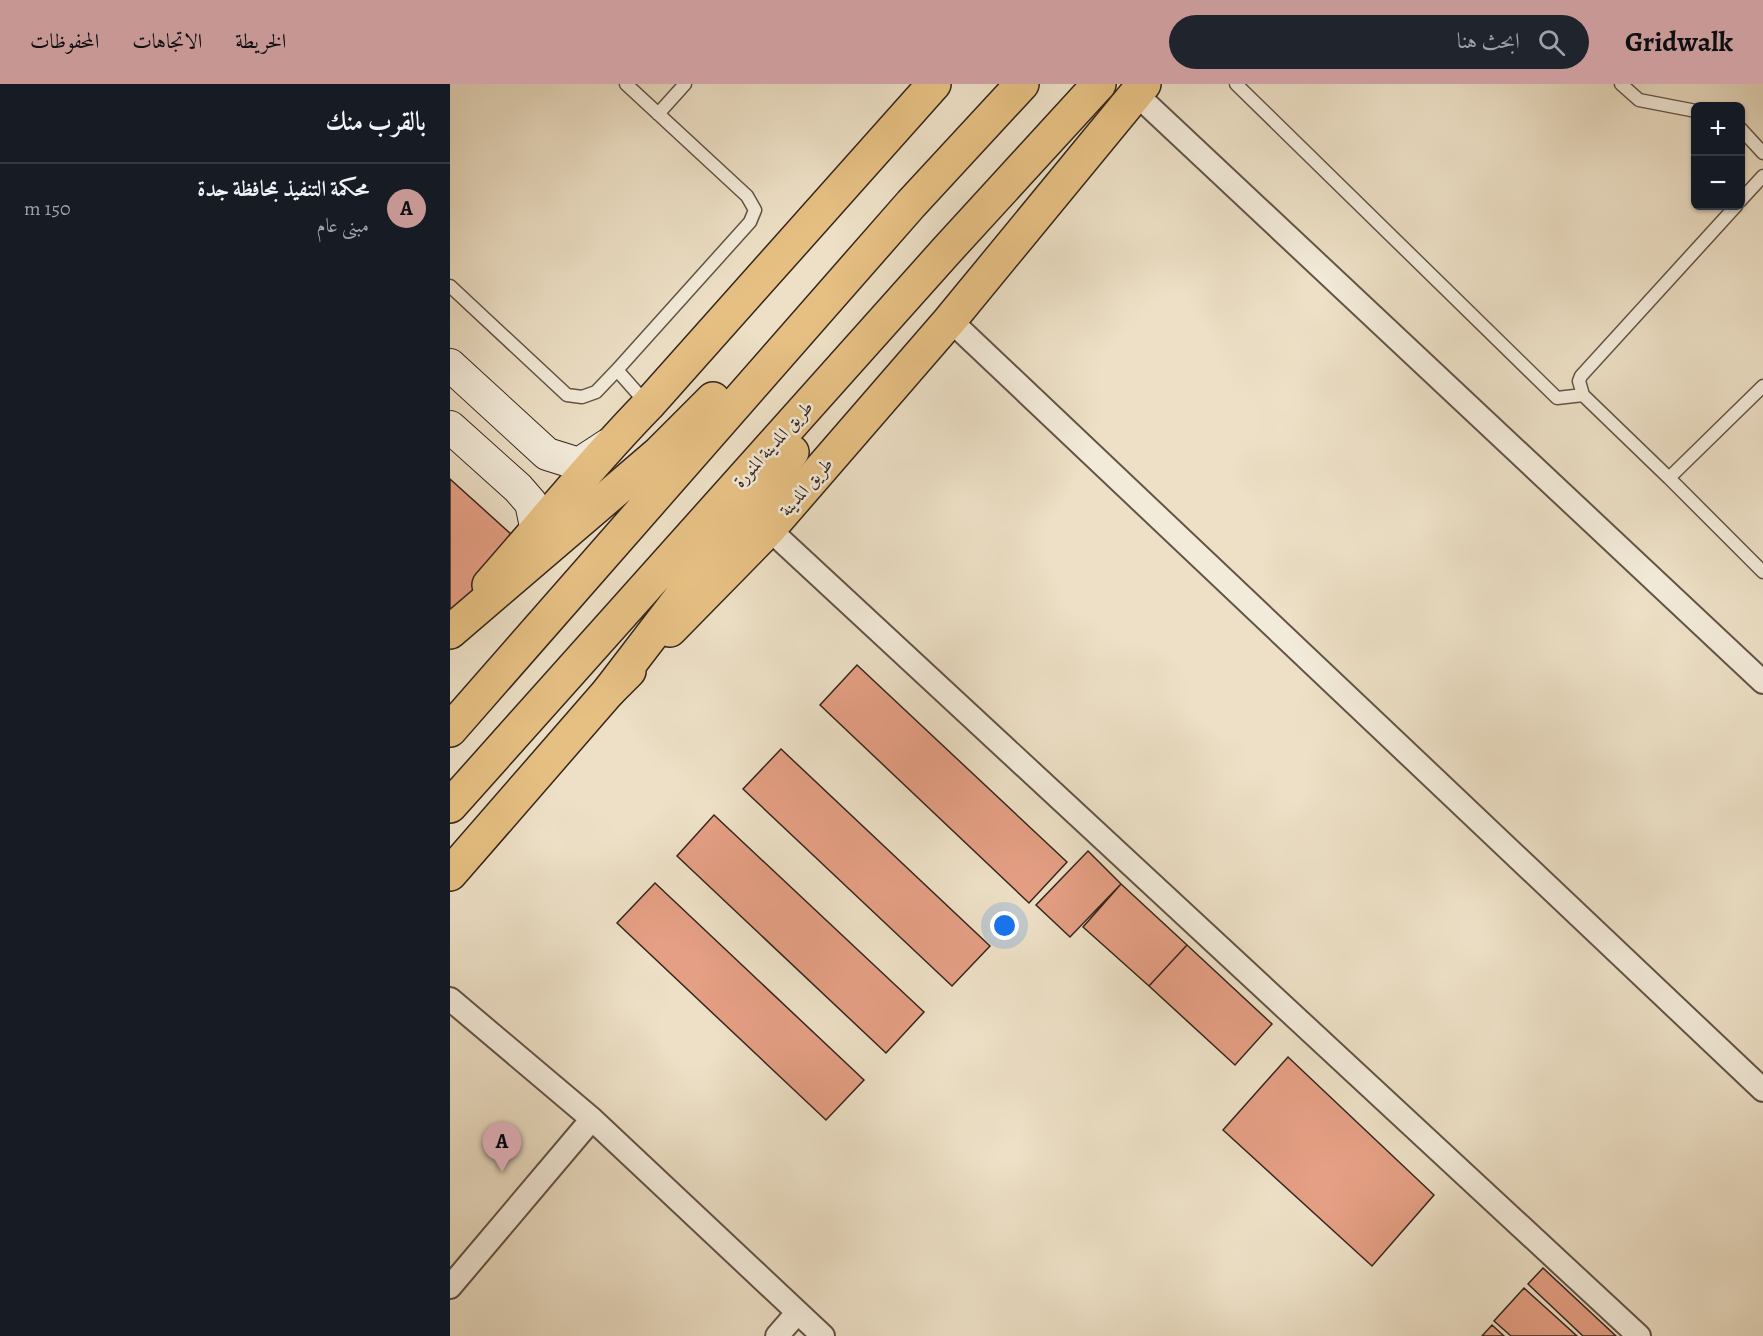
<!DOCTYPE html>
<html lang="ar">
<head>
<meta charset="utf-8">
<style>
	body { margin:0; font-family:Alegreya,Amiri,serif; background:#20242c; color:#f1f3f6; direction:rtl }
	.controls { position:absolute; right:18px; top:18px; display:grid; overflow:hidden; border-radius:9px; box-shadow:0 2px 4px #0004 }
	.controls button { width:54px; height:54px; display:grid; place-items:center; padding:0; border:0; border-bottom:2px solid #363941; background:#171b24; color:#f1f3f6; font:30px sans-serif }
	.you { position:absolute; left:555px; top:842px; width:21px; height:21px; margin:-15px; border:4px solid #fff; border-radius:50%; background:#1a73e8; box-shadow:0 0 0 9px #1a73e833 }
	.badge { display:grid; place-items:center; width:39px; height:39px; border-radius:50%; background:#c59692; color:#111; font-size:20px; font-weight:700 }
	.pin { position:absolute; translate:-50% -50px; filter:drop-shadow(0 2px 3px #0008) }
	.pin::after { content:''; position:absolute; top:32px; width:21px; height:18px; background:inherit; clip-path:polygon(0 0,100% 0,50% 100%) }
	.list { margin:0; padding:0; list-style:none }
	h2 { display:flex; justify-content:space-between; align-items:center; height:78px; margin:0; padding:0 24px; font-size:26px }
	h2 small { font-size:20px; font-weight:400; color:#9ea1a6 }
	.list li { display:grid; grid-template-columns:39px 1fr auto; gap:18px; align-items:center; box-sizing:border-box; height:90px; padding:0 24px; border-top:2px solid #363941 }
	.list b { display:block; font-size:22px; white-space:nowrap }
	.list p { margin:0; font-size:20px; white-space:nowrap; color:#9ea1a6 }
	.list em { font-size:20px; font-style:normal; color:#9ea1a6 }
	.icon { flex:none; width:33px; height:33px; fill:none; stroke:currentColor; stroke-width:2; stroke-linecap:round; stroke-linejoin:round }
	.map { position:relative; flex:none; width:1313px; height:1252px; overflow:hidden; direction:ltr }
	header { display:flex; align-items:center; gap:36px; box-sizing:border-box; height:84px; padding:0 30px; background:#c59692; color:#111 }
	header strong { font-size:28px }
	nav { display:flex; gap:33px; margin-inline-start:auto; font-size:21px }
	.search { width:420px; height:54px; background:#20242c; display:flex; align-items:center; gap:15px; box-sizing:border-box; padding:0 21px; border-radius:33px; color:#9ea1a6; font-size:22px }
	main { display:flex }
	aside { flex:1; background:#171b24 }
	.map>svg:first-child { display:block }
	.building { fill:#e59f84; stroke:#35251d; stroke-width:1.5 }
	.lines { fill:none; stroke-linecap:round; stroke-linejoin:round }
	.service-casing { stroke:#635447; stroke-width:15 }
	.minor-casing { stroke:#635447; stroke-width:26 }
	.secondary-casing { stroke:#35251d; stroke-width:34 }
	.primary-casing { stroke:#35251d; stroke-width:36 }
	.motorway-casing { stroke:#35251d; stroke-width:36 }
	.service { stroke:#f3ebda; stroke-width:12 }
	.minor { stroke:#f3ebda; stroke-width:22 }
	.secondary { stroke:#f3ebda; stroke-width:32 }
	.primary { stroke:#e6c083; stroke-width:33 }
	.motorway { stroke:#e6c083; stroke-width:33 }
	.labels { text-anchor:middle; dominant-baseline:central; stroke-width:5; stroke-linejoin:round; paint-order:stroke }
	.street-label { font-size:18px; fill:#35251d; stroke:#f3ebda }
</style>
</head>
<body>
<header>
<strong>Gridwalk</strong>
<div class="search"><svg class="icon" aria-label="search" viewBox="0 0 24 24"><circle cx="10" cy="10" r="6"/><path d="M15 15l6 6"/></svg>ابحث هنا</div>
<nav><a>الخريطة</a><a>الاتجاهات</a><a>المحفوظات</a></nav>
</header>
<main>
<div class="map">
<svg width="1313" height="1252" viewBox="0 0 1313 1252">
	<rect width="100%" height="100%" fill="#ede0c6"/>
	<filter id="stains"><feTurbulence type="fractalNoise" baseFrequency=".00333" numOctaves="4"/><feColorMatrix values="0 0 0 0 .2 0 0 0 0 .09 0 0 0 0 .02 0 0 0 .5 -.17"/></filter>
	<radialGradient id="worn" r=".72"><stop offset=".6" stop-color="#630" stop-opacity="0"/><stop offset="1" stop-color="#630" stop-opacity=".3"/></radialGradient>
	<!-- building -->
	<path class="building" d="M0,395L72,460L0,541Z
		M407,581L617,778L579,819L370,621Z
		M331,665L540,862L502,902L293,705Z
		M264,731L474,928L436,969L227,772Z
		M638,767L671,800L620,853L586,821Z
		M205,799L414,996L376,1036L167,839Z
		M671,800L737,861L699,902L633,843Z
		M737,861L822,940L785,981L699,902Z
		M838,973L984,1111L922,1182L773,1046Z
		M1093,1184L1166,1252H1133L1078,1200Z
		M1074,1204L1127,1252H1061L1044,1237Z
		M1042,1241L1054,1252H1032Z"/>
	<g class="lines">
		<!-- service casing -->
		<g class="service-casing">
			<path id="service" d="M176,0L297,112L305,126L300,138L167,286L197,320
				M786,0L1107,314L1133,311
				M1171,0L1189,16L1246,27
				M208,30L235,0
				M1290,44L1313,69
				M1290,117L1313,92
				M1286,122L1131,292L1129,297L1133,311L1219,394L1313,302
				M0,202L117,311L132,313L146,308L167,286
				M1219,394L1313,488"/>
		</g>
		<!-- minor casing -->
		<g class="minor-casing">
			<path id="minor" d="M685,9L1313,598
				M500,236L1313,1006
				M319,445L1189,1252
				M0,915L142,1035
				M0,1203L142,1035L373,1252
				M327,1252L347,1229"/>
		</g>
		<!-- secondary casing -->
		<g class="secondary-casing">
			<path id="secondary" d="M0,281L97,370L129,380L158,361
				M0,343L68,404L81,419L87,447"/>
		</g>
		<!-- primary casing -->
		<g class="primary-casing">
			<path id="primary" d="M39,501C92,441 142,378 198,321L484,0
				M220,546L319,445L500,236L694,0
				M0,790L159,607L179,587"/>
		</g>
		<!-- motorway casing -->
		<g class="motorway-casing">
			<path id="motorway" d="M0,548L209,369L263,315
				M159,607L342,368
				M0,646L461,120L572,0
				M0,722L497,166L649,0"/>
		</g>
		<!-- service -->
		<use href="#service" class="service"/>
		<!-- minor -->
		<use href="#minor" class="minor"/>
		<!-- secondary -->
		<use href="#secondary" class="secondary"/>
		<!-- primary -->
		<use href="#primary" class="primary"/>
		<!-- motorway -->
		<use href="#motorway" class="motorway"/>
	</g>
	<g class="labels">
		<!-- street labels -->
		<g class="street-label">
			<text transform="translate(323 360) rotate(-48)">طريق المدينة المنورة</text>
			<text transform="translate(356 403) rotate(-49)">طريق المدينة</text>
		</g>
	</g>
	<rect width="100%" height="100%" filter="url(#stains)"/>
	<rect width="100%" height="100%" fill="url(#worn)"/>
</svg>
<div class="controls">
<button>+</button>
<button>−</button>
</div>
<div class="you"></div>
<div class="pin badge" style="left:52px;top:1088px">A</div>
</div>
<aside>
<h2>بالقرب منك<small></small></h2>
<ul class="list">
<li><span class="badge">A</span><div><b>محكمة التنفيذ بمحافظة جدة</b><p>مبنى عام</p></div><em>150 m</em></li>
</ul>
</aside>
</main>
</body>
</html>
